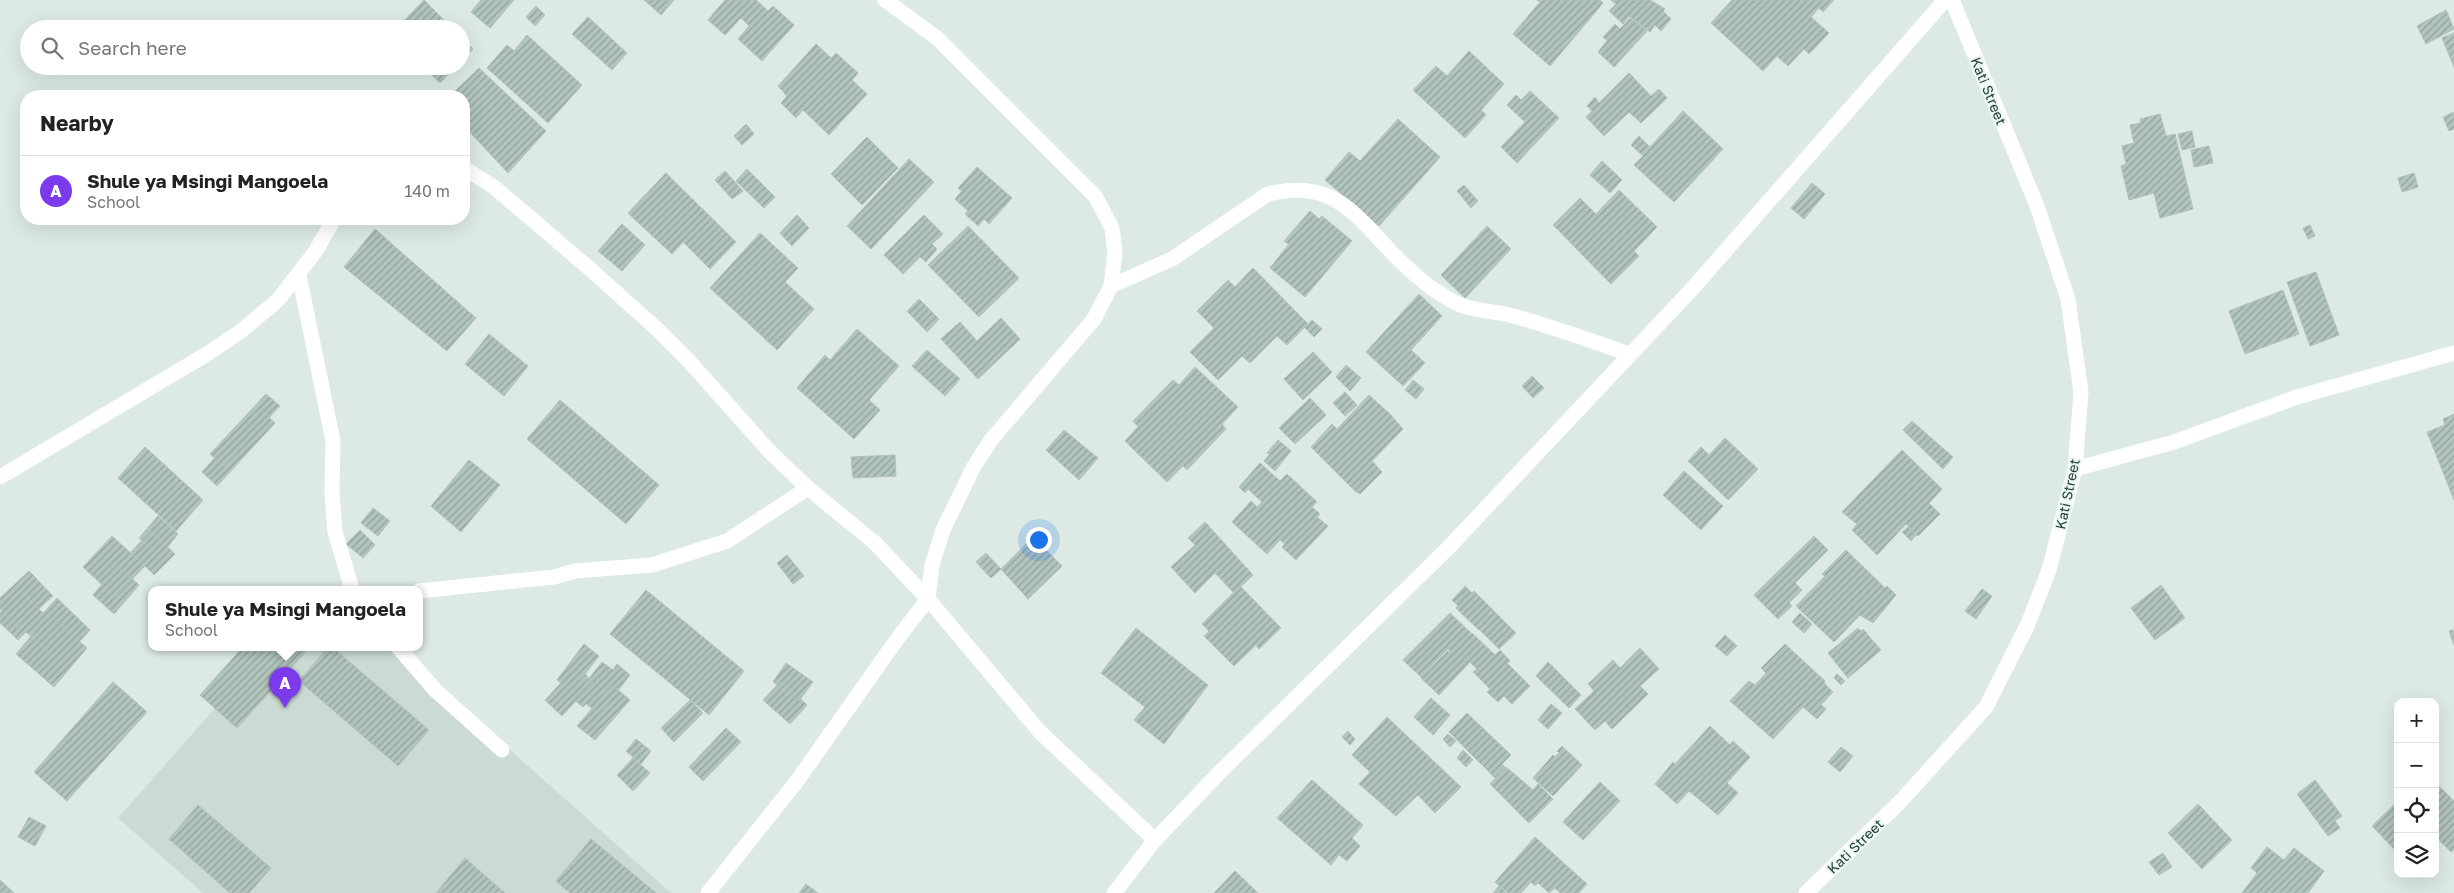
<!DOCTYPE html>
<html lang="en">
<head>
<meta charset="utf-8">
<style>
	body { margin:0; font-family:"Golos Text",sans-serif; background:#f6f6f6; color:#222 }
	.controls { position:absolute; right:15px; bottom:15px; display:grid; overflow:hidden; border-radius:10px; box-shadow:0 5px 20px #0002 }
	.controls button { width:45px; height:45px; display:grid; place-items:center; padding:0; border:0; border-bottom:1px solid #e0e0e0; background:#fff; color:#222; font:25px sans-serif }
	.you { position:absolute; left:1038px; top:539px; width:18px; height:18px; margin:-12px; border:4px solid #fff; border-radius:50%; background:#1a73e8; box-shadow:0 0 0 8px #1a73e833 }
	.badge { display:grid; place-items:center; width:32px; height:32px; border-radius:50%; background:#7c3aed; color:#fff; font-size:16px; font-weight:700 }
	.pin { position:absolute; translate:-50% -41px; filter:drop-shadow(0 1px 2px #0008) }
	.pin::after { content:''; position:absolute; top:26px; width:18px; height:15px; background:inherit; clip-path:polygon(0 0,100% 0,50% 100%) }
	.popup { position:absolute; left:148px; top:586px; width:275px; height:65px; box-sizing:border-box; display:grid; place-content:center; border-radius:10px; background:#fff; filter:drop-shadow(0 1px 4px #0005); font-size:16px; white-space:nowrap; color:#767676 }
	.popup b { font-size:19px; color:#222 }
	.popup::after { content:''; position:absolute; left:50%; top:100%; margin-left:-10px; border:10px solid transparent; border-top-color:#fff }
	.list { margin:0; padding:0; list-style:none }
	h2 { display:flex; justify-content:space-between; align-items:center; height:65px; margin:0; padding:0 20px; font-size:21px }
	h2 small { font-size:16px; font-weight:400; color:#767676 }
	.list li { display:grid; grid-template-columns:32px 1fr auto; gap:15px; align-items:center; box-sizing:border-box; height:70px; padding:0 20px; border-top:1px solid #e0e0e0 }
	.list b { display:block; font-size:19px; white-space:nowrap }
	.list p { margin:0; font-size:16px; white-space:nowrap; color:#767676 }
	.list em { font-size:16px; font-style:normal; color:#767676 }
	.icon { flex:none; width:28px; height:28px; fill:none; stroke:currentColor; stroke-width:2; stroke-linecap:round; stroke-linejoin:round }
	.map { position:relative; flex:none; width:2454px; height:893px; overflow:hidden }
	.search { position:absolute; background:#fff; box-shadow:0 5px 20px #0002; left:20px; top:20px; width:450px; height:55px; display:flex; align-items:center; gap:12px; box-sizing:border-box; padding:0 18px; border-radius:28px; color:#767676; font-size:19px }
	.panel { position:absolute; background:#fff; box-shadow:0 5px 20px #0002; left:20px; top:90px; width:450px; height:135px; border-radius:20px }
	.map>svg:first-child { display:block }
	.built { fill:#cbdad3 }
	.building { fill:url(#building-hatch); stroke:#afc4bb }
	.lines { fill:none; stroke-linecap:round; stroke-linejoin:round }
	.lane { stroke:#fff; stroke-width:15 }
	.street { stroke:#fff; stroke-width:15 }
	.labels { text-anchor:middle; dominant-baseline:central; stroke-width:4.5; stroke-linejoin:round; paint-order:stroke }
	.street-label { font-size:14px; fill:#1e3b32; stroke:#edf7f2 }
</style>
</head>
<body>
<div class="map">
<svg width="2454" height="893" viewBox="0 0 2454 893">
	<defs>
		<pattern id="building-hatch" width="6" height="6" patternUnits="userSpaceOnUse" patternTransform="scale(1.25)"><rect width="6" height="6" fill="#b2c5bd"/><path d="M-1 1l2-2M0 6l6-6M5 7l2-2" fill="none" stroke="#90a19a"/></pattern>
	</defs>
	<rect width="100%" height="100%" fill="#ddeae4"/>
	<!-- built -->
	<path class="built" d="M269,647H394L671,893H203L118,818Z"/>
	<!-- building -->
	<path class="building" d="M424,0L453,29H396Z
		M481,0H514L490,28L471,12Z
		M644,0H674L661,15Z
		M725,0H756L768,11L773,6L794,25L762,61L738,39L749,26L741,18L725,35L708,20Z
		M1537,0H1600L1603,3L1550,66L1513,34L1540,2Z
		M1611,0H1650L1665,9L1663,11L1671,19L1661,31L1655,25L1650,32L1629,16L1623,24L1609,11L1616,4Z
		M1732,0H1834L1823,12L1819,8L1811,17L1829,33L1809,54L1804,49L1788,66L1777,56L1763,71L1711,23Z
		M536,6L545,15L535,26L526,17Z
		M2446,10L2454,29L2426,44L2417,26Z
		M588,17L627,53L612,70L572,34Z
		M1630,18L1647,31L1614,67L1598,52L1607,41L1603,37L1615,24L1620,29Z
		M2454,33V67L2442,38Z
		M527,35L582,85L548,123L487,68L507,45L514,51Z
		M461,37L473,49L461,61Z
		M816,44L831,58L836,53L858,73L852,80L867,94L829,135L803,110L796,118L781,103L787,96L778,86Z
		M1469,51L1504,84L1481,110L1486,115L1465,138L1413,90L1436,66L1447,76Z
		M423,66H456L440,83Z
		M479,68L546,131L508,173L464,126V96H450Z
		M1629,73L1651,96L1659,89L1667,98L1641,123L1629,112L1604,136L1586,117L1592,111L1587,106L1595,97L1599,103Z
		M1530,91L1559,118L1517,163L1501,147L1525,122L1507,105L1516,95L1521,100Z
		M1683,111L1723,149L1674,202L1634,165L1643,156L1631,145L1639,136L1650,147Z
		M2454,112V129L2449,131L2443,117Z
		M2160,114L2166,136L2175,134L2193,209L2160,218L2154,193L2129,200L2121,166L2126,164L2122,146L2134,143L2130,125L2141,123L2140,119Z
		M1398,119L1440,157L1379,226L1325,180L1349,152L1360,161Z
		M746,124L754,134L742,145L734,136Z
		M2192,131L2195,147L2182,150L2178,134Z
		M867,137L898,168L862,205L831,174Z
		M2209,146L2213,163L2194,167L2191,150Z
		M909,159L934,182L871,249L847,226Z
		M1602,161L1622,180L1610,193L1590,175Z
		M977,167L1012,198L989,224L984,219L978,226L965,214L968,211L955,199L962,191L958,188Z
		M747,169L775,197L764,208L736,181Z
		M725,171L743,191L732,199L715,180Z
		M666,173L736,242L710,269L683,242L672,254L628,213Z
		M2414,173L2418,187L2402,192L2398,178Z
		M1812,183L1825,194L1804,219L1791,208Z
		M1464,185L1478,201L1471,208L1457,191Z
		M1619,190L1657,227L1634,251L1639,256L1611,284L1553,225L1580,198L1596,214Z
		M1310,211L1319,219L1322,216L1352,241L1305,297L1270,268L1289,244L1284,241Z
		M797,215L809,228L792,246L780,233Z
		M924,215L943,234L932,244L937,249L926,262L920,257L903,274L884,255Z
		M622,224L645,245L622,271L598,251Z
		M2310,225L2315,236L2308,239L2303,228Z
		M968,226L1019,278L979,317L928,265Z
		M1487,226L1511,249L1465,298L1441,275Z
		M375,229L476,318L447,351L344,267Z
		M760,233L798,268L785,282L814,309L777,350L710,288Z
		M1253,268L1308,324L1287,345L1277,336L1250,363L1242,356L1218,380L1190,352L1214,328L1197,311L1228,280L1235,287Z
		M2316,272L2339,335L2310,346L2287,282Z
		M2283,290L2299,334L2245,354L2229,311Z
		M1419,294L1442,316L1411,350L1425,363L1403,386L1366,352Z
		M919,299L939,319L927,332L907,311Z
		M1001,318L1020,339L978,379L941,339L960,322L977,341Z
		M1312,320L1322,329L1314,337L1305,328Z
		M857,329L899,366L869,400L880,410L854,439L797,388L825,355L830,360Z
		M489,334L528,366L504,396L465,364Z
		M927,350L960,379L945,396L912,366Z
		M1313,352L1332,372L1303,400L1284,379Z
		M1346,365L1361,378L1350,391L1336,377Z
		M1195,367L1238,407L1222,424L1226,429L1187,470L1183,466L1167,482L1125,441L1138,427L1133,421L1173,380L1179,385Z
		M1532,376L1544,388L1533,398L1522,386Z
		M1413,380L1424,389L1416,399L1405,390Z
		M1345,392L1357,405L1345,416L1333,403Z
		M266,394L280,406L224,466L210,454Z
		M1369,395L1390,414L1403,429L1372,461L1382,472L1360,494L1355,491L1311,447L1332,424L1337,429Z
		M1310,398L1326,415L1295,444L1279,428Z
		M560,400L659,485L626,524L527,439Z
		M259,409L275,423L217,486L202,472Z
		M2454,414V500L2427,432L2445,425L2443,419Z
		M1912,421L1953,457L1943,469L1903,430Z
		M1064,430L1098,458L1079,480L1046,450Z
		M1725,438L1758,469L1728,500L1688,461L1701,447L1709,455Z
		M1278,440L1291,451L1275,471L1264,461L1270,454L1267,453Z
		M145,447L203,500L176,531L118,478Z
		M1902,450L1942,489L1929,503L1940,514L1918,536L1906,524L1877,555L1852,530L1857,524L1842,512Z
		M895,455L896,476L853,478L851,457Z
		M469,460L500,485L461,532L431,506Z
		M1260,463L1280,481L1287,474L1317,502L1312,507L1320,514L1317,517L1328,526L1296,560L1282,547L1285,544L1280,540L1267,554L1232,522L1251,501L1257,507L1262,502L1248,489L1245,493L1239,487Z
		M1684,471L1723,506L1701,530L1663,495Z
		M373,508L390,521L378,536L361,523Z
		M158,516L178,534L160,556L139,538Z
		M1205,522L1253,575L1234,593L1215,573L1195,593L1171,567L1195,545L1188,538Z
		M1908,527L1916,535L1911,541L1902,532Z
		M360,530L375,545L363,558L346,544Z
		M151,531L175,554L154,575L131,552Z
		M112,536L145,566L115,597L83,567Z
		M1814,536L1828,550L1795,583L1802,590L1789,603L1792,606L1778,619L1754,595Z
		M1033,537L1062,566L1028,599L1001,569Z
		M1846,550L1885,588L1887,586L1896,595L1873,623L1860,615L1834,642L1796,606L1825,576L1822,574Z
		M986,553L1001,569L991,578L976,562Z
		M787,555L804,576L793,584L777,563Z
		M117,566L139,585L114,614L93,595Z
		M29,571L53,596L18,628L0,609V598Z
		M2161,585L2185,618L2155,640L2131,608Z
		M1240,586L1281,628L1259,649L1256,645L1234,666L1204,636L1209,631L1202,624Z
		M1465,586L1472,593L1474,591L1496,613L1479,630L1456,608L1458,606L1452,600Z
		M1982,589L1992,596L1976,619L1965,611Z
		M646,590L744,671L709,715L610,634Z
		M21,591L44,614L18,640L0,623V613Z
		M57,598L90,630L60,663L26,632Z
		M1450,613L1471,633L1451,653L1448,649L1421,677L1403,660Z
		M1496,613L1516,633L1499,649L1480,630Z
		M1800,613L1812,624L1804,633L1792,622Z
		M49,615L87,648L54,687L16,654Z
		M1136,628L1208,685L1164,744L1134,720L1145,707L1101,673Z
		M1858,628L1861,631L1863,629L1881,650L1848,678L1828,653Z
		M2454,630V645L2449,631Z
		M1472,633L1495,655L1500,650L1510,661L1507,663L1530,686L1512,704L1504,696L1498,702L1487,692L1490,689L1473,672L1477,669L1470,662L1439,695L1421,678L1448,651L1451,654Z
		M1725,635L1737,646L1727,656L1715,646Z
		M584,644L599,656L572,691L557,680Z
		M1785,644L1825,681L1824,683L1833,692L1821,705L1826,709L1817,719L1803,707L1773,739L1730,701L1749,681L1755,685L1766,673L1761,668Z
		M243,647H310L237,728L200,695Z
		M328,647H332L429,730L398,766L299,681Z
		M1640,648L1659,669L1640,686L1648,694L1612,729L1605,721L1595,730L1575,709L1594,691L1588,684L1613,660L1620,668Z
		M602,662L613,670L617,664L630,675L600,714L586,704L583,707L573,699Z
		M1548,662L1581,695L1569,708L1536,676Z
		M786,663L813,682L799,701L773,682Z
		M577,666L593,682L562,716L545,700Z
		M1837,674L1845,681L1841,685L1834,678Z
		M781,681L807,705L790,724L763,700Z
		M113,682L147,712L67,801L34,772Z
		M612,685L630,700L595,740L577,726Z
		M1431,698L1450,715L1433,735L1414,717Z
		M690,700L703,713L674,742L661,728Z
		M1551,704L1562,713L1548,729L1538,720Z
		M1467,713L1511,755L1502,764L1505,767L1495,778L1449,732Z
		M1387,717L1461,787L1435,813L1418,795L1396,816L1359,784L1370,772L1352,755Z
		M1710,726L1730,745L1733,741L1750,757L1727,783L1738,793L1718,815L1689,791L1677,804L1655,784L1673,762L1675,764Z
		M726,728L741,742L703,781L689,767Z
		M1348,731L1355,739L1350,745L1342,737Z
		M1448,734L1456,741L1450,747L1443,739Z
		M636,739L651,751L641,764L626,751Z
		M1562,746L1582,765L1553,796L1533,778L1553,755L1555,757L1559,753L1557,751Z
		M1841,747L1853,756L1840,772L1828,762Z
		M1463,750L1473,760L1466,767L1457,758Z
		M633,758L650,773L633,791L617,775Z
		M1506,767L1533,790L1538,784L1553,799L1529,823L1490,784Z
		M1312,780L1363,825L1352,838L1360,846L1347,861L1339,855L1331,865L1277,818Z
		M2315,780L2342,816L2335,821L2340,828L2328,836L2297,794Z
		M1600,782L1620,801L1583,840L1563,822Z
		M2435,782L2454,801V850L2451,852L2438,839L2435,841Z
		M2398,801V853L2372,826Z
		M2198,804L2232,840L2202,869L2168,833Z
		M198,805L271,868L249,893H230L169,839Z
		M29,817L46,826L35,846L18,837Z
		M1535,837L1587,884L1579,893H1560L1555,888L1549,893L1538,883L1535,886L1531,882L1521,893H1508L1495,882Z
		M591,839L656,893H570L556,881Z
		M2267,847L2284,860L2294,848L2324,871L2308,893H2242L2257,873L2251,868Z
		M2163,853L2172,867L2159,875L2149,862Z
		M465,858L505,893H436Z
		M1235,871L1258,893H1214Z
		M0,880L14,893H0Z
		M806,884L818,893H799Z
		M1499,886L1506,893H1493Z"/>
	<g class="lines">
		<!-- lane -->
		<path class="lane" d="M299,275L333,441L332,493L335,532L352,589
			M419,591L554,577L575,571L652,565L727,541L808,488
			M398,647L435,690L502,750
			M708,893L797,781L895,642L928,599"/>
		<!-- street -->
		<path class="street" d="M885,0L937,38L1095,196L1112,228L1115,252L1111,286L1094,319L991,440L973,468L943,530L932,565L928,599
			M464,168L494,187L590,269L657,329L689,361L771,453L808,488L875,543L928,599L1040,732L1155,840
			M1111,286L1172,259L1268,194C1324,180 1347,204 1382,242C1402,264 1431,291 1458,304C1473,311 1494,311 1510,315C1550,326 1590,340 1629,354
			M2075,469L2174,442L2297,397L2454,353
			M0,477L207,354L241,331L278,300L315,252L334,219
			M1114,893L1155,840L1219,773L1448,548L1692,289L1945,0
			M1806,893L1899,803L1986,707L2027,626L2049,570L2075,469L2081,392L2068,299L2037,206L1952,0"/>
	</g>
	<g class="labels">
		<!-- street labels -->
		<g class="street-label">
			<text transform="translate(1989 91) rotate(68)">Kati Street</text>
			<text transform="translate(2067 494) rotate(-78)">Kati Street</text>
			<text transform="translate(1855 846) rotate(-44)">Kati Street</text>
		</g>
	</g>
</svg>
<div class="controls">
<button>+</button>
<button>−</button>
<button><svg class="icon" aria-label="locate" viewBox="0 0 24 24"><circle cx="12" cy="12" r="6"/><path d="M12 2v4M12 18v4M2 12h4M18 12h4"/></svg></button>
<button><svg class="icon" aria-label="layers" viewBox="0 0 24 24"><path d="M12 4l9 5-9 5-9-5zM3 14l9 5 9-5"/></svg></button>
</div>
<div class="you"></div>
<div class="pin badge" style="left:285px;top:708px">A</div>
<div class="popup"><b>Shule ya Msingi Mangoela</b>School</div>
<div class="search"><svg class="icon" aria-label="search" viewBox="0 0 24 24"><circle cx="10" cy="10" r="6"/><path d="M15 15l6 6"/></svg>Search here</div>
<section class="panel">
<h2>Nearby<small></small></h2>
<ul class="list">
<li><span class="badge">A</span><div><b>Shule ya Msingi Mangoela</b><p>School</p></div><em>140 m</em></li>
</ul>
</section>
</div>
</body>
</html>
